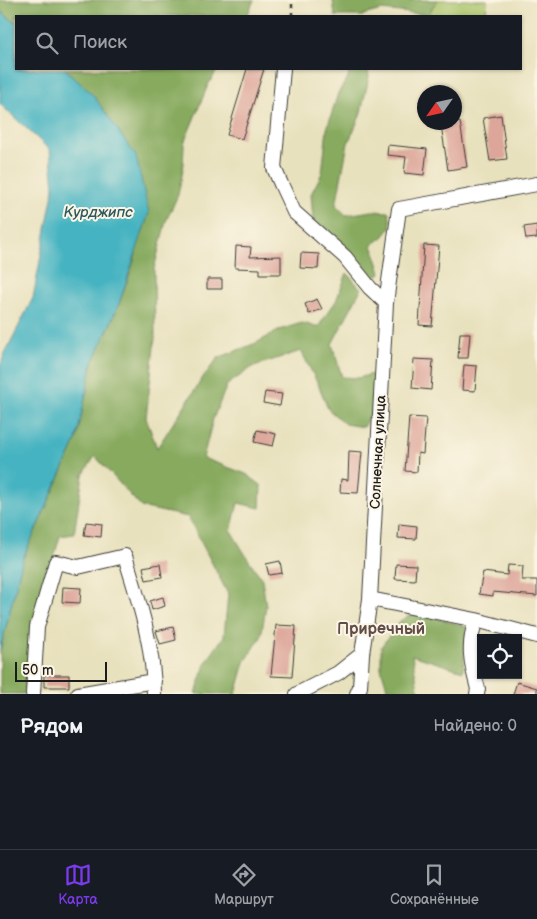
<!DOCTYPE html>
<html lang="ru">
<head>
<meta charset="utf-8">
<style>
	body { margin:0; font-family:"Balsamiq Sans",sans-serif; background:#242831; color:#f1f3f6 }
	.controls { position:absolute; right:15px; bottom:15px; display:grid; overflow:hidden; border-radius:0px; box-shadow:0 1px 4px #0004 }
	.controls button { width:45px; height:45px; display:grid; place-items:center; padding:0; border:0; border-bottom:1px solid #363941; background:#171b24; color:#f1f3f6; font:25px sans-serif }
	.compass { position:absolute; left:417px; top:85px; width:45px; height:45px; border-radius:50%; background:#171b24; box-shadow:0 1px 4px #0004; rotate:236deg }
	.scale { position:absolute; left:15px; bottom:12px; width:92px; box-sizing:border-box; padding-left:5px; border:2px solid #1c1c1c; border-top:0; font-size:14px; line-height:18px; white-space:nowrap; color:#1c1c1c; -webkit-text-stroke:4px #fcf5e5; paint-order:stroke }
	.list { margin:0; padding:0; list-style:none }
	h2 { display:flex; justify-content:space-between; align-items:center; height:65px; margin:0; padding:0 20px; font-size:21px }
	h2 small { font-size:16px; font-weight:400; color:#9ea1a6 }
	.icon { flex:none; width:28px; height:28px; fill:none; stroke:currentColor; stroke-width:2; stroke-linecap:round; stroke-linejoin:round }
	.map { position:relative; flex:none; width:537px; height:694px; overflow:hidden }
	.search { position:absolute; background:#171b24; box-shadow:0 1px 4px #0004; left:15px; right:15px; top:15px; height:55px; display:flex; align-items:center; gap:12px; box-sizing:border-box; padding:0 18px; border-radius:0px; color:#9ea1a6; font-size:19px }
	.sheet { height:155px; background:#171b24 }
	nav { display:flex; justify-content:space-around; align-items:center; box-sizing:border-box; height:70px; border-top:1px solid #363941; background:#171b24; font-size:14px; color:#9ea1a6 }
	nav a { display:grid; justify-items:center; gap:2px }
	nav .on { color:#7c3aed }
	.map>svg:first-child { display:block }
	.green { fill:#aac46b; stroke:#637044 }
	.forest { fill:#87aa5f; stroke:#52633e }
	.water { fill:#45b3c1; stroke:#30686e }
	.building { fill:#dda69a }
	.lines { fill:none; stroke-linecap:round; stroke-linejoin:round }
	.minor-casing { stroke:#3b3a34; stroke-width:16 }
	.path { stroke:#3b3a34; stroke-width:2.5; stroke-dasharray:4 4; stroke-linecap:butt }
	.minor { stroke:#fff; stroke-width:14 }
	.labels { text-anchor:middle; dominant-baseline:central; stroke-width:4; stroke-linejoin:round; paint-order:stroke }
	.street-label { font-size:14px; fill:#1c1c1c; stroke:#fcf5e5 }
	.water-label { font-size:15px; font-style:italic; fill:#2c585e; stroke:#fcf5e5 }
	.quarter-label { font-size:16px; font-weight:bold; fill:#604c48; stroke:#fcf5e5 }
</style>
</head>
<body>
<div class="map">
<svg width="537" height="694" viewBox="0 0 537 694">
	<rect width="100%" height="100%" fill="#fcf5e5"/>
	<filter id="ink" filterUnits="userSpaceOnUse"><feTurbulence type="fractalNoise" baseFrequency=".02" numOctaves="2"/><feDisplacementMap in="SourceGraphic" scale="10" xChannelSelector="R" yChannelSelector="G"/><feConvolveMatrix kernelMatrix="1 2 1 2 8 2 1 2 1" color-interpolation-filters="sRGB"/></filter>
	<filter id="wash" filterUnits="userSpaceOnUse"><feTurbulence type="fractalNoise" baseFrequency=".0096" numOctaves="4" result="noise"/><feDisplacementMap in="SourceGraphic" scale="20" xChannelSelector="R" yChannelSelector="G"/><feGaussianBlur stdDeviation="1.12" result="paint"/><feColorMatrix in="noise" values="0 0 0 0 0 0 0 0 0 0 0 0 0 0 0 0 0 1.4 0 .05"/><feComposite in="paint" operator="in"/></filter>
	<g filter="url(#wash)">
		<rect width="100%" height="100%" fill="#e8e1bd"/>
		<!-- green -->
		<path class="green" d="M437,0H487L486,16L428,15Z"/>
		<!-- forest -->
		<path class="forest" d="M0,0H254L247,16H16V23L0,11Z
			M333,0H437L428,15L382,10L363,15V16H335Z
			M65,69H218L208,85L184,143L183,170L178,195L166,221L154,269L155,338L146,418L157,448L204,376L218,358L256,343L282,329L302,323L318,327L336,301L347,273L361,289L332,344L342,377L358,378L376,373L374,408L363,427L345,424L328,409L319,386L301,351L254,366L227,385L213,419L203,458L246,474L261,485L260,508L238,503L231,531L248,559L262,579L266,606L261,637L245,662L236,694H196L205,664L224,636L228,594L188,517L141,507L95,456L83,475L74,534L60,536L35,625L24,694H0V651L23,558L76,441L92,365L119,304L136,255L94,96Z
			M347,69H368L369,77L360,116L348,143L336,205L346,215L372,211L389,212L391,227L383,237L372,245L381,273L371,280L313,221L311,194L322,173L327,129L338,93L349,76Z
			M416,612L467,627L463,671L412,655L419,694H389L381,668V647L400,621Z"/>
		<!-- water -->
		<path class="water" d="M0,11L16,23V69H65L94,96L136,156L149,213L119,304L92,365L76,441L23,558L0,651V367L4,355L33,298L54,187L50,150L0,104Z"/>
		<g id="blocks">
			<!-- building -->
			<path class="building" d="M247,69H264L242,139L227,135Z
				M501,115L507,159L490,161L483,118Z
				M460,122L467,167L448,170L441,125Z
				M388,145L427,149L424,175L404,173L406,157L387,155Z
				M537,225V238L526,239L524,227Z
				M424,245L439,246L432,326L419,325Z
				M236,246L251,247L250,257L281,256V274H260V269L235,268Z
				M301,253L319,254L318,269L300,268Z
				M207,279H222V289H207Z
				M317,299L322,309L309,314L305,304Z
				M460,333H470L468,358H458Z
				M414,359L433,360L431,390L412,388Z
				M464,365L477,366L475,391L462,390Z
				M265,392L282,394L280,406L263,403Z
				M409,417L426,418L423,454L418,453L417,472L405,471Z
				M257,430L276,434L273,446L254,442Z
				M349,451L362,452L358,493L340,492L341,479L348,480Z
				M86,522L102,524L101,537L84,535Z
				M399,524L417,526L416,539L398,538Z
				M280,561L282,573L269,575L266,564Z
				M160,564L162,577L146,580L143,567Z
				M396,564L416,565L415,580L395,579Z
				M508,565L523,566L522,580H537V596L493,592V596L479,594L483,572L507,575Z
				M63,587L81,588L80,603L62,602Z
				M163,597L165,606L152,610L150,601Z
				M276,625L296,626L292,677L271,676Z
				M173,627L176,640L160,644L156,631Z
				M44,675H69V687H44Z
				M517,682L537,688V694H513Z"/>
		</g>
	</g>
	<g filter="url(#ink)">
		<use href="#blocks" fill-opacity="0" stroke="#3b3a34" stroke-width="1"/>
		<g class="lines">
			<!-- minor casing -->
			<g class="minor-casing">
				<path id="minor" d="M283,69L274,168L281,184L294,212L345,257L370,288L386,303
					M370,599L476,620L537,636
					M476,620C467,645 471,664 478,689L477,694
					M33,694L37,627L56,562L78,567L125,556C139,601 154,647 154,694
					M78,694L154,681
					M297,694L338,673L362,654
					M357,694L360,687L362,654L370,599L386,303L399,209L537,184"/>
			</g>
			<!-- path -->
			<path class="path" d="M292,16V0"/>
			<!-- minor -->
			<use href="#minor" class="minor"/>
		</g>
	</g>
	<g class="labels">
		<!-- street labels -->
		<g class="street-label">
			<text transform="translate(378 452) rotate(-87)">Солнечная улица</text>
		</g>
		<!-- water labels -->
		<g class="water-label">
			<text x="98" y="212">Курджипс</text>
		</g>
		<!-- quarter labels -->
		<g class="quarter-label">
			<text x="381" y="629">Приречный</text>
		</g>
	</g>
</svg>
<div class="controls">
<button><svg class="icon" aria-label="locate" viewBox="0 0 24 24"><circle cx="12" cy="12" r="6"/><path d="M12 2v4M12 18v4M2 12h4M18 12h4"/></svg></button>
</div>
<svg class="compass" viewBox="-18 -18 36 36"><path d="M0-13l5 13h-10z" fill="#e53935"/><path d="M0 13l5-13h-10z" fill="#9ea1a6"/></svg>
<div class="scale">50 m</div>
<div class="search"><svg class="icon" aria-label="search" viewBox="0 0 24 24"><circle cx="10" cy="10" r="6"/><path d="M15 15l6 6"/></svg>Поиск</div>
</div>
<section class="sheet">
<h2>Рядом<small>Найдено: 0</small></h2>
<ul class="list">
</ul>
</section>
<nav>
<a class="on"><svg class="icon" aria-label="map" viewBox="0 0 24 24"><path d="M3 6l6-2 6 2 6-2v14l-6 2-6-2-6 2zM9 4v14M15 6v14"/></svg>Карта</a>
<a><svg class="icon" aria-label="directions" viewBox="0 0 24 24"><path d="M12 3l9 9-9 9-9-9zM9 14v-3h6M13 9l2 2-2 2"/></svg>Маршрут</a>
<a><svg class="icon" aria-label="saved" viewBox="0 0 24 24"><path d="M7 4h10v16l-5-4-5 4z"/></svg>Сохранённые</a>
</nav>
</body>
</html>
